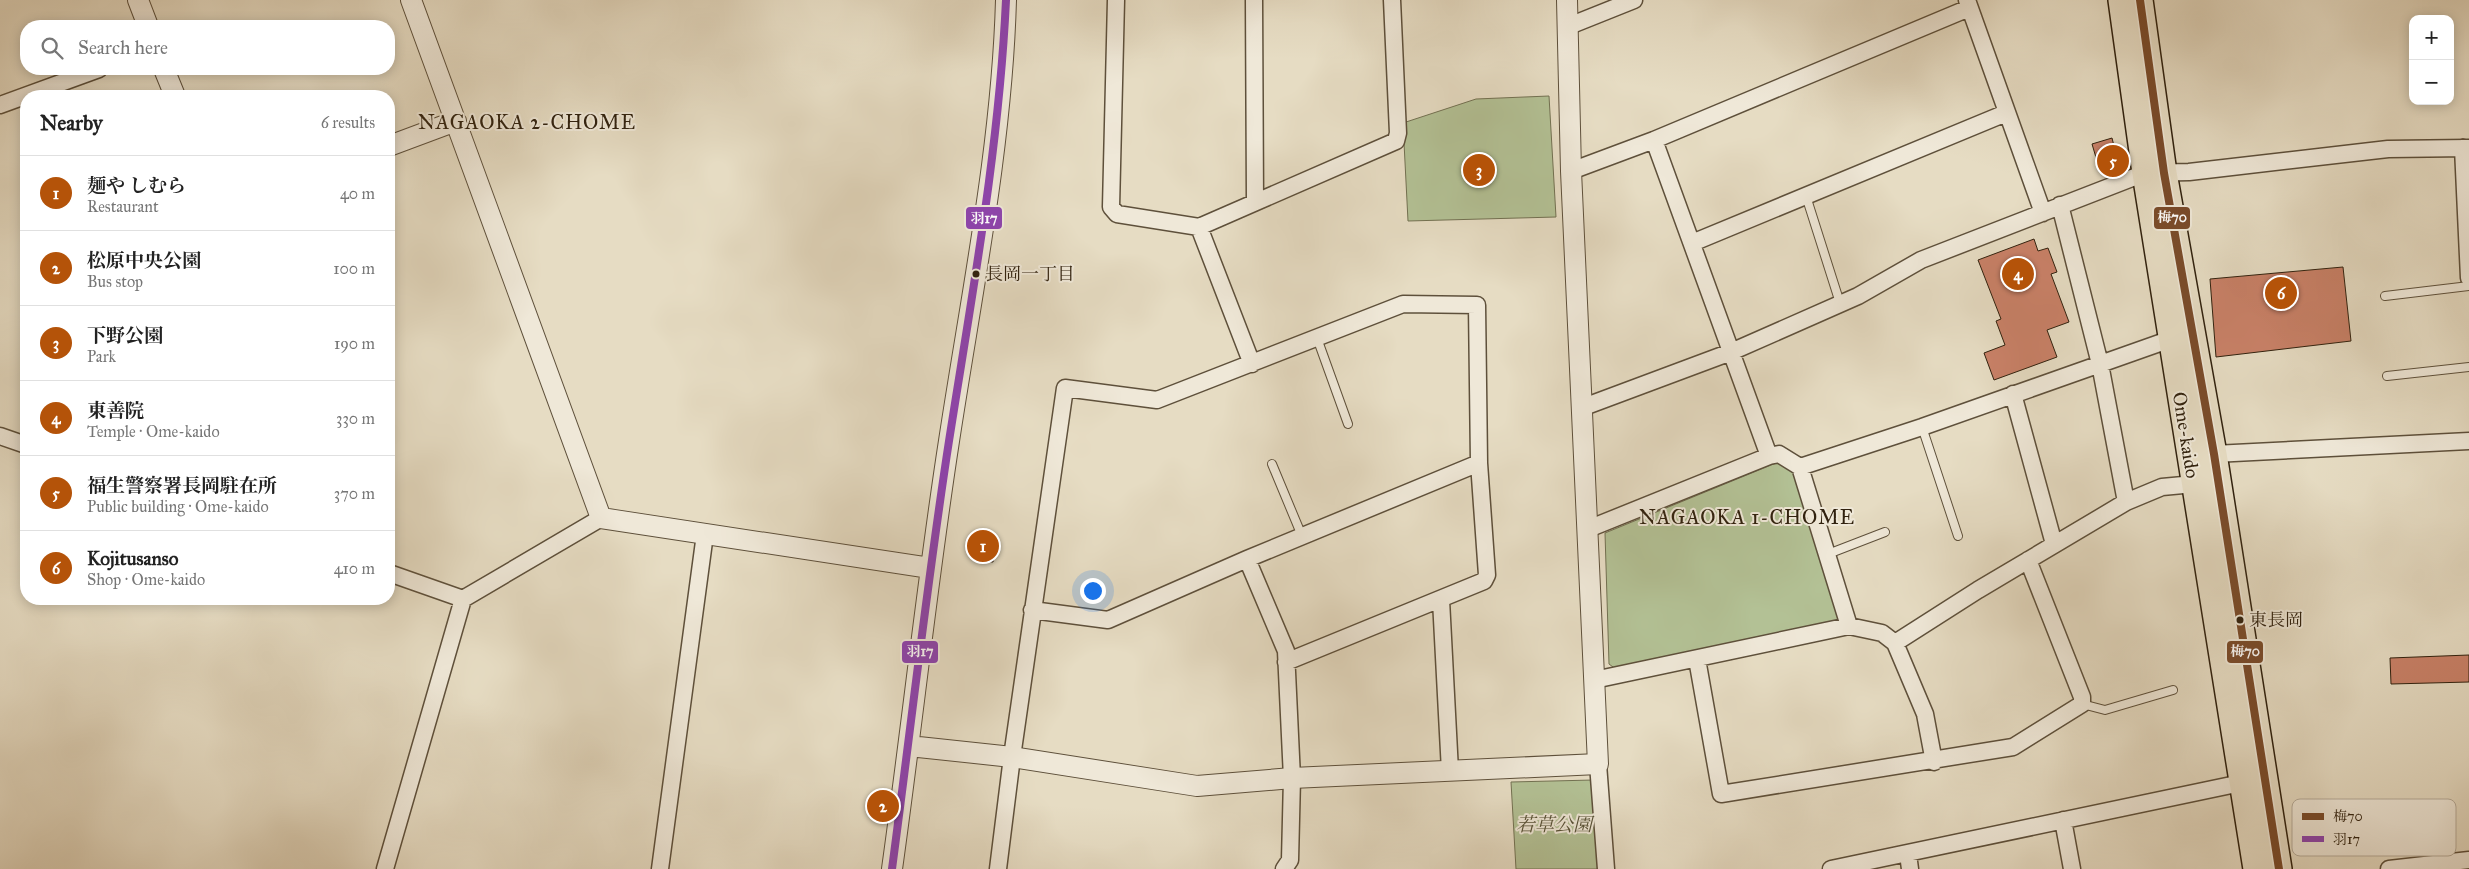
<!DOCTYPE html>
<html lang="en">
<head>
<meta charset="utf-8">
<style>
	body { margin:0; font-family:"IM FELL Great Primer","Noto Serif JP",serif; background:#f2f2f2; color:#222 }
	.controls { position:absolute; right:15px; top:15px; display:grid; overflow:hidden; border-radius:10px; box-shadow:0 2px 12px #0003 }
	.controls button { width:45px; height:45px; display:grid; place-items:center; padding:0; border:0; border-bottom:1px solid #e0e0e0; background:#fff; color:#222; font:25px sans-serif }
	.you { position:absolute; left:1092px; top:590px; width:18px; height:18px; margin:-12px; border:4px solid #fff; border-radius:50%; background:#1a73e8; box-shadow:0 0 0 8px #1a73e833 }
	.badge { display:grid; place-items:center; width:32px; height:32px; border-radius:50%; background:#b45309; color:#fff; font-size:16px; font-weight:700 }
	.pin { position:absolute; translate:-50% -50%; border:2px solid #fff; box-shadow:0 1px 5px #0006 }
	.list { margin:0; padding:0; list-style:none }
	h2 { display:flex; justify-content:space-between; align-items:center; height:65px; margin:0; padding:0 20px; font-size:21px }
	h2 small { font-size:16px; font-weight:400; color:#767676 }
	.list li { display:grid; grid-template-columns:32px 1fr auto; gap:15px; align-items:center; box-sizing:border-box; height:75px; padding:0 20px; border-top:1px solid #e0e0e0 }
	.list b { display:block; font-size:19px; white-space:nowrap }
	.list p { margin:0; font-size:16px; white-space:nowrap; color:#767676 }
	.list em { font-size:16px; font-style:normal; color:#767676 }
	.icon { flex:none; width:28px; height:28px; fill:none; stroke:currentColor; stroke-width:2; stroke-linecap:round; stroke-linejoin:round }
	.map { position:relative; flex:none; width:2469px; height:869px; overflow:hidden }
	.search { position:absolute; background:#fff; box-shadow:0 2px 12px #0003; left:20px; top:20px; width:375px; height:55px; display:flex; align-items:center; gap:12px; box-sizing:border-box; padding:0 18px; border-radius:20px; color:#767676; font-size:19px }
	.panel { position:absolute; background:#fff; box-shadow:0 2px 12px #0003; left:20px; top:90px; width:375px; height:515px; border-radius:20px }
	.map>svg:first-child { display:block }
	.green { fill:#b3c195; stroke:#727152 }
	.building { fill:#c98168; stroke:#30210e }
	.lines { fill:none; stroke-linecap:round; stroke-linejoin:round }
	.service-casing { stroke:#5e503b; stroke-width:10 }
	.minor-casing { stroke:#5e503b; stroke-width:19 }
	.tertiary-casing { stroke:#5e503b; stroke-width:22 }
	.primary-casing { stroke:#30210e; stroke-width:28 }
	.service { stroke:#efe8d8; stroke-width:8 }
	.minor { stroke:#efe8d8; stroke-width:16 }
	.tertiary { stroke:#efe8d8; stroke-width:20 }
	.primary { stroke:#e6dcc3; stroke-width:25 }
	.bus-1-casing { stroke:#efe8d8; stroke-width:11 }
	.bus-2-casing { stroke:#efe8d8; stroke-width:11 }
	.bus-1 { stroke:#7a4b2a; stroke-width:8 }
	.bus-2 { stroke:#8e44ad; stroke-width:8 }
	.bus-dot { fill:#30210e; stroke:#efe8d8; stroke-width:2 }
	.labels { text-anchor:middle; dominant-baseline:central; stroke-width:4; stroke-linejoin:round; paint-order:stroke }
	.bus-label { font-size:18px; fill:#30210e; stroke:#efe8d8; text-anchor:start }
	.street-label { font-size:19px; fill:#30210e; stroke:#efe8d8 }
	.park-label { font-size:19px; font-style:italic; fill:#575136; stroke:#efe8d8 }
	.neighbourhood-label { font-size:20px; letter-spacing:1px; fill:#30210e; stroke:#efe8d8 }
	.key { fill:#efe8d8; stroke:#b6ac9b; stroke-width:1 }
	.key-label { font-size:14px; fill:#30210e }
	.line-badge { stroke:#efe8d8; stroke-width:2 }
	.badge-label { font-size:14px; text-anchor:middle; font-weight:bold; fill:#fff }
</style>
</head>
<body>
<div class="map">
<svg width="2469" height="869" viewBox="0 0 2469 869">
	<rect width="100%" height="100%" fill="#e6dcc3"/>
	<filter id="stains"><feTurbulence type="fractalNoise" baseFrequency=".004" numOctaves="4"/><feColorMatrix values="0 0 0 0 .2 0 0 0 0 .09 0 0 0 0 .02 0 0 0 .5 -.17"/></filter>
	<radialGradient id="worn" r=".72"><stop offset=".6" stop-color="#630" stop-opacity="0"/><stop offset="1" stop-color="#630" stop-opacity=".3"/></radialGradient>
	<!-- green -->
	<path class="green" d="M1549,96L1556,217L1408,221L1403,123L1476,99Z
		M1781,461L1791,465L1840,617L1836,624L1617,670L1609,664L1605,533Z
		M1593,780L1598,869H1516L1511,782Z"/>
	<!-- building -->
	<path class="building" d="M2112,138L2119,166L2100,171L2092,144Z
		M2034,239L2038,251L2048,248L2057,272L2051,274L2069,322L2047,330L2057,357L1994,380L1984,353L2005,345L1996,321L2001,319L1978,260Z
		M2343,267L2351,341L2216,357L2210,279Z
		M978,537L996,539L993,562L975,560Z
		M2469,655V682L2391,684L2390,658Z"/>
	<g class="lines">
		<!-- service casing -->
		<g class="service-casing">
			<path id="service" d="M1806,196L1840,303
				M2385,296L2469,286
				M1317,338L1348,424
				M2387,376L2469,367
				M1922,427L1958,536
				M1272,464L1302,536
				M1828,554L1885,532
				M2082,704L2105,710L2173,690"/>
		</g>
		<!-- minor casing -->
		<g class="minor-casing">
			<path id="minor" d="M1116,0L1111,207L1117,214L1199,227L1396,141L1398,133L1392,0
				M1254,0L1255,202
				M1967,0L2043,213
				M1569,26L1634,0
				M0,105L99,69
				M1654,140L1769,456L1779,454L1800,467L1849,626
				M2463,148L2469,278
				M1571,171L1654,140L1969,8
				M2060,205L2100,364L2126,502
				M1199,227L1252,364
				M1692,243L2006,113
				M2013,394L2054,544
				M1581,408L1731,352L1858,296L1921,260L2145,173L2189,172L2388,149L2469,148
				M0,436L26,445
				M2214,454L2469,441
				M1800,467L1922,427L2171,339
				M1588,529L1769,456
				M1247,559L1286,651L1292,778L1290,860L1284,869
				M389,573L463,599
				M1441,600L1450,771
				M1032,610L1108,620L1247,559L1479,463
				M1895,643L1978,590L2126,502L2162,487L2194,484
				M1697,659L1721,794L2013,747L2082,704V697L2028,560
				M1594,680L1849,626L1882,633L1895,643L1925,714L1934,762
				M1598,764L1606,869
				M2063,820L2072,869
				M1908,854L1910,869
				M385,869L463,599L601,518
				M660,869L705,534
				M998,869L1012,757L1065,388L1157,400L1403,304L1477,305L1479,463L1487,575L1484,581L1286,662
				M1831,869L2241,783
				M2389,869L2469,860"/>
		</g>
		<!-- tertiary casing -->
		<g class="tertiary-casing">
			<path id="tertiary" d="M138,0L148,26
				M411,0L601,518L930,568
				M164,69L175,96
				M389,146L456,121
				M909,746L1012,757L1197,786L1292,778L1598,764L1571,171L1567,0
				M892,869C912,726 927,583 949,441C971,296 1002,146 1006,0"/>
		</g>
		<!-- primary casing -->
		<g class="primary-casing">
			<path id="primary" d="M2121,0L2145,173L2256,869
				M2140,0L2164,173L2214,454L2279,869"/>
		</g>
		<!-- service -->
		<use href="#service" class="service"/>
		<!-- minor -->
		<use href="#minor" class="minor"/>
		<!-- tertiary -->
		<use href="#tertiary" class="tertiary"/>
		<!-- primary -->
		<use href="#primary" class="primary"/>
		<!-- bus-1 casing -->
		<g class="bus-1-casing">
			<path id="bus-1" d="M2140,0L2164,173L2214,454L2279,869"/>
		</g>
		<!-- bus-2 casing -->
		<g class="bus-2-casing">
			<path id="bus-2" d="M892,869C911,726 927,583 949,441C972,294 999,149 1006,0"/>
		</g>
		<!-- bus-1 -->
		<use href="#bus-1" class="bus-1"/>
		<!-- bus-2 -->
		<use href="#bus-2" class="bus-2"/>
	</g>
	<!-- markers -->
	<g class="bus-dot">
		<circle cx="976" cy="274" r="4.5"/>
		<circle cx="2240" cy="620" r="4.5"/>
	</g>
	<g class="labels">
		<!-- bus labels -->
		<g class="bus-label">
			<text x="985" y="274">長岡一丁目</text>
			<text x="2249" y="620">東長岡</text>
		</g>
		<!-- street labels -->
		<g class="street-label">
			<text transform="translate(2186 435) rotate(81)">Ome-kaido</text>
		</g>
		<!-- park labels -->
		<g class="park-label">
			<text x="1554" y="824">若草公園</text>
		</g>
		<!-- neighbourhood labels -->
		<g class="neighbourhood-label">
			<text x="527" y="122">NAGAOKA 2-CHOME</text>
			<text x="1747" y="517">NAGAOKA 1-CHOME</text>
		</g>
	</g>
	<!-- legend -->
	<rect x="2292" y="799" width="164" height="57" rx="8" class="key"/>
	<rect x="2302" y="813" width="22" height="7" fill="#7a4b2a"/>
	<rect x="2302" y="836" width="22" height="6" fill="#8e44ad"/>
	<g class="key-label">
		<text x="2333" y="821">梅70</text>
		<text x="2333" y="844">羽17</text>
	</g>
	<g class="line-badge">
		<rect x="2153" y="206" width="38" height="24" rx="5" fill="#7a4b2a"/>
		<rect x="965" y="206" width="38" height="24" rx="5" fill="#8e44ad"/>
		<rect x="901" y="640" width="38" height="24" rx="5" fill="#8e44ad"/>
		<rect x="2226" y="640" width="38" height="24" rx="5" fill="#7a4b2a"/>
	</g>
	<g class="badge-label">
		<text x="2172" y="222">梅70</text>
		<text x="984" y="223">羽17</text>
		<text x="920" y="656">羽17</text>
		<text x="2245" y="656">梅70</text>
	</g>
	<rect width="100%" height="100%" filter="url(#stains)"/>
	<rect width="100%" height="100%" fill="url(#worn)"/>
</svg>
<div class="controls">
<button>+</button>
<button>−</button>
</div>
<div class="you"></div>
<div class="pin badge" style="left:983px;top:546px">1</div>
<div class="pin badge" style="left:883px;top:806px">2</div>
<div class="pin badge" style="left:1479px;top:170px">3</div>
<div class="pin badge" style="left:2018px;top:274px">4</div>
<div class="pin badge" style="left:2113px;top:161px">5</div>
<div class="pin badge" style="left:2281px;top:293px">6</div>
<div class="search"><svg class="icon" aria-label="search" viewBox="0 0 24 24"><circle cx="10" cy="10" r="6"/><path d="M15 15l6 6"/></svg>Search here</div>
<section class="panel">
<h2>Nearby<small>6 results</small></h2>
<ul class="list">
<li><span class="badge">1</span><div><b>麺や しむら</b><p>Restaurant</p></div><em>40 m</em></li>
<li><span class="badge">2</span><div><b>松原中央公園</b><p>Bus stop</p></div><em>100 m</em></li>
<li><span class="badge">3</span><div><b>下野公園</b><p>Park</p></div><em>190 m</em></li>
<li><span class="badge">4</span><div><b>東善院</b><p>Temple · Ome-kaido</p></div><em>330 m</em></li>
<li><span class="badge">5</span><div><b>福生警察署長岡駐在所</b><p>Public building · Ome-kaido</p></div><em>370 m</em></li>
<li><span class="badge">6</span><div><b>Kojitusanso</b><p>Shop · Ome-kaido</p></div><em>410 m</em></li>
</ul>
</section>
</div>
</body>
</html>
